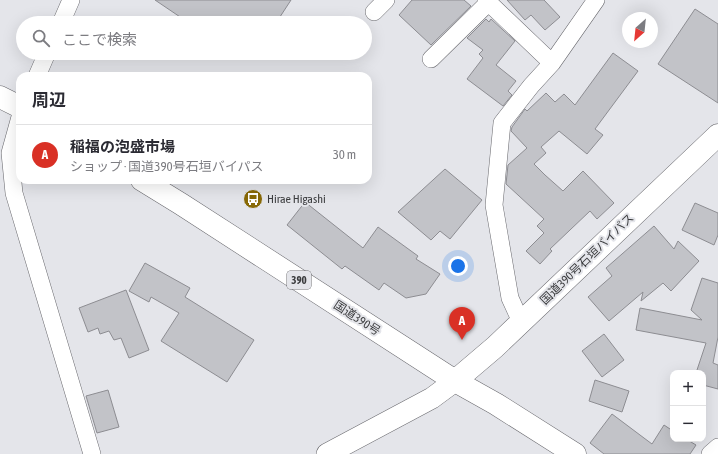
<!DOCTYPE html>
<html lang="ja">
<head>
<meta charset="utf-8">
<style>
	body { margin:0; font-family:"Asap Condensed","Noto Sans JP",sans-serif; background:#f7f7f7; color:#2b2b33 }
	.controls { position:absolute; right:12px; bottom:12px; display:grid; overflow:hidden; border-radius:8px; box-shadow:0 4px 16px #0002 }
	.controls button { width:36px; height:36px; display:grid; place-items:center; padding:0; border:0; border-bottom:1px solid #e1e1e2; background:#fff; color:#2b2b33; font:20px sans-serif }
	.compass { position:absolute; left:622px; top:12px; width:36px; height:36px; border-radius:50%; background:#fff; box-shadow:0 4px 16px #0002; rotate:207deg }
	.you { position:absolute; left:458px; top:266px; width:14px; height:14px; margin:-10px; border:3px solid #fff; border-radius:50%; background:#1a73e8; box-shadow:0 0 0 6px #1a73e833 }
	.badge { display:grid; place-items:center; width:26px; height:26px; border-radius:50%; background:#d93025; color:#fff; font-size:13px; font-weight:700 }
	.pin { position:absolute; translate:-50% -33px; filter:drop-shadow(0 1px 2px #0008) }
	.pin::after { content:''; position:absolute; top:21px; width:14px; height:12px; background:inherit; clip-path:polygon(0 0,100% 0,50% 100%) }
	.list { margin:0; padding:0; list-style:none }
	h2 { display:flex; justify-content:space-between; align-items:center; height:52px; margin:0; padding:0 16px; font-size:17px }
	h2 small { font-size:13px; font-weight:400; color:#7c7c81 }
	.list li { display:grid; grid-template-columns:26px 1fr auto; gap:12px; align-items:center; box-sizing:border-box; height:60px; padding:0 16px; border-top:1px solid #e1e1e2 }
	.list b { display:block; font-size:15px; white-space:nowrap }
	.list p { margin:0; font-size:13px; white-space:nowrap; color:#7c7c81 }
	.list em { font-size:13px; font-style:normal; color:#7c7c81 }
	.icon { flex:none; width:22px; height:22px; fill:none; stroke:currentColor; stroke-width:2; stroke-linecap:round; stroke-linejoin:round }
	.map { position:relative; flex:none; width:718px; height:454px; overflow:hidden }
	.search { position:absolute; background:#fff; box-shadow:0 4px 16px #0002; left:16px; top:16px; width:356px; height:44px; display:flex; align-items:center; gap:10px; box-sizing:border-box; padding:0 14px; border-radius:22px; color:#7c7c81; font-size:15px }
	.panel { position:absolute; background:#fff; box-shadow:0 4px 16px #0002; left:16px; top:72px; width:356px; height:112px; border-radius:12px }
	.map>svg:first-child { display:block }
	.building { fill:#c2c3c8; stroke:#8d8d92 }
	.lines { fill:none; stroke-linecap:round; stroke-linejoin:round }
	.minor-casing { stroke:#68686d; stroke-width:18 }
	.major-casing { stroke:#68686d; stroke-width:22 }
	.highway-casing { stroke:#68686d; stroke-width:23 }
	.minor { stroke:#fff; stroke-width:17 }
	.major { stroke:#fff; stroke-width:21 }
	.highway { stroke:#fff; stroke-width:22 }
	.labels { text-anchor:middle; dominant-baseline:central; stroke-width:4; stroke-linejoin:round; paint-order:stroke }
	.shield { fill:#e4e5ea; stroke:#6e6f72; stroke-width:1 }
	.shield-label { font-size:11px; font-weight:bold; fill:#3b3c3e }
	.poi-label { font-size:12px; fill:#3b3c3e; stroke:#e4e5ea; text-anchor:start }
	.street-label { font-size:12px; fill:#3b3c3e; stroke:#e4e5ea }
</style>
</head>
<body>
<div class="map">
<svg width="718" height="454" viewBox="0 0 718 454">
	<rect width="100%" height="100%" fill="#e4e5ea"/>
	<!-- building -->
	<path class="building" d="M155,0H291L276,23H189Z
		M412,0H464L471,6L431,45L399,15Z
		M507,0H544L560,17L545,30L531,15L525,20Z
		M695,9L718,24V103L658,64Z
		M486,19L489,22L491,19L515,41L496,65L516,81L508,91L512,95L503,106L467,79L483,58L479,54L483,50L467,38Z
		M613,53L638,71L595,129L603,135L587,154L559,131L541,147L546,153L534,164L545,175L563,191L583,171L614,203L597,219L590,211L550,249L552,251L540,264L526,251L544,233L537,226L544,219L506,184L508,165L527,148L511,131L512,127L525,109L527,111L546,93L555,102L564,94L575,105Z
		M445,169L482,200L450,239L440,231L431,240L398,212Z
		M305,202L363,248L378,227L418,256L416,259L440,274L426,294L406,298L384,283L379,290L345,266L342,269L287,225Z
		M695,203L718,213V235L714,245L682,230Z
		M654,226L674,249L678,241L699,261L671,291L663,283L641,301L643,292L609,321L588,297L612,276L606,268Z
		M145,263L190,288L185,297L254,340L227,382L161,341L179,313L151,297L149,302L129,291Z
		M702,278L718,283V337L713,363L718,365V389L703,385V373H696L706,343L636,330L640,308L702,320L691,310Z
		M126,290L149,350L129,358L121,338L114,340L109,331L100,334L98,328L88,332L79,308Z
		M604,334L624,360L602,377L582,351Z
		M595,380L629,391L622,412L589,401Z
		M108,390L119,427L97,433L86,396Z
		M612,414L652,444L664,425L673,431V439H686L696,445L690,454H604L590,443Z"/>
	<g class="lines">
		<!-- minor casing -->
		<g class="minor-casing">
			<path id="minor" d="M486,0L552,63
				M374,12L386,0
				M61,23L71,0
				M431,59L489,2
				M37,76L47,53
				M20,117L10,153L14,193L92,454
				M521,322L510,298L494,205L502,123L531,86L552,63L596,0
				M710,454L718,447"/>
		</g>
		<!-- major casing -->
		<g class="major-casing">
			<path id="major" d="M327,454L432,398L455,381"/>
		</g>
		<!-- highway casing -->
		<g class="highway-casing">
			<path id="highway" d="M0,97L20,107
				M142,180L181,204L455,381L496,404L575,454
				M455,381L495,347L718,135"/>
		</g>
		<!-- minor -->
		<use href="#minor" class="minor"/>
		<!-- major -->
		<use href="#major" class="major"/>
		<!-- highway -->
		<use href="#highway" class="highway"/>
	</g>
	<!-- icons -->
	<defs>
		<g id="bus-disc" transform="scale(1)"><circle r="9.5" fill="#886906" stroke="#e4e5ea"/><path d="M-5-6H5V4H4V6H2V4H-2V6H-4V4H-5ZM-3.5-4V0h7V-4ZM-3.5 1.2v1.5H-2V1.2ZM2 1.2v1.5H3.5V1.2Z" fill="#fff"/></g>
	</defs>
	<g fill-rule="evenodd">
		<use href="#bus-disc" x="253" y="199"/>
	</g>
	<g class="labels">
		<!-- shield labels -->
		<rect class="shield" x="287" y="271" width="24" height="18" rx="3"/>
		<g class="shield-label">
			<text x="299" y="280">390</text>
		</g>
		<!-- poi labels -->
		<g class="poi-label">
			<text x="267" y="199">Hirae Higashi</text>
		</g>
		<!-- street labels -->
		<g class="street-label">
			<text transform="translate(587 259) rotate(-44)">国道390号石垣バイパス</text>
			<text transform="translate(357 318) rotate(33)">国道390号</text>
		</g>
	</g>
</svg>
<div class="controls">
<button>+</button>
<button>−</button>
</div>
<svg class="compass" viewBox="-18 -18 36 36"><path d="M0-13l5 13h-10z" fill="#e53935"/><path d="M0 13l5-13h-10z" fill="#7c7c81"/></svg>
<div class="you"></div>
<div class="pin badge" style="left:462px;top:340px">A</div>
<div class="search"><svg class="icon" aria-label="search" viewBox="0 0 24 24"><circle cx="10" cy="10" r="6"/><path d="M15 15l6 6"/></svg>ここで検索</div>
<section class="panel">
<h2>周辺<small></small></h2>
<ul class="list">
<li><span class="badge">A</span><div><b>稲福の泡盛市場</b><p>ショップ · 国道390号石垣バイパス</p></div><em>30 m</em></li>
</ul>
</section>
</div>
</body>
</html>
